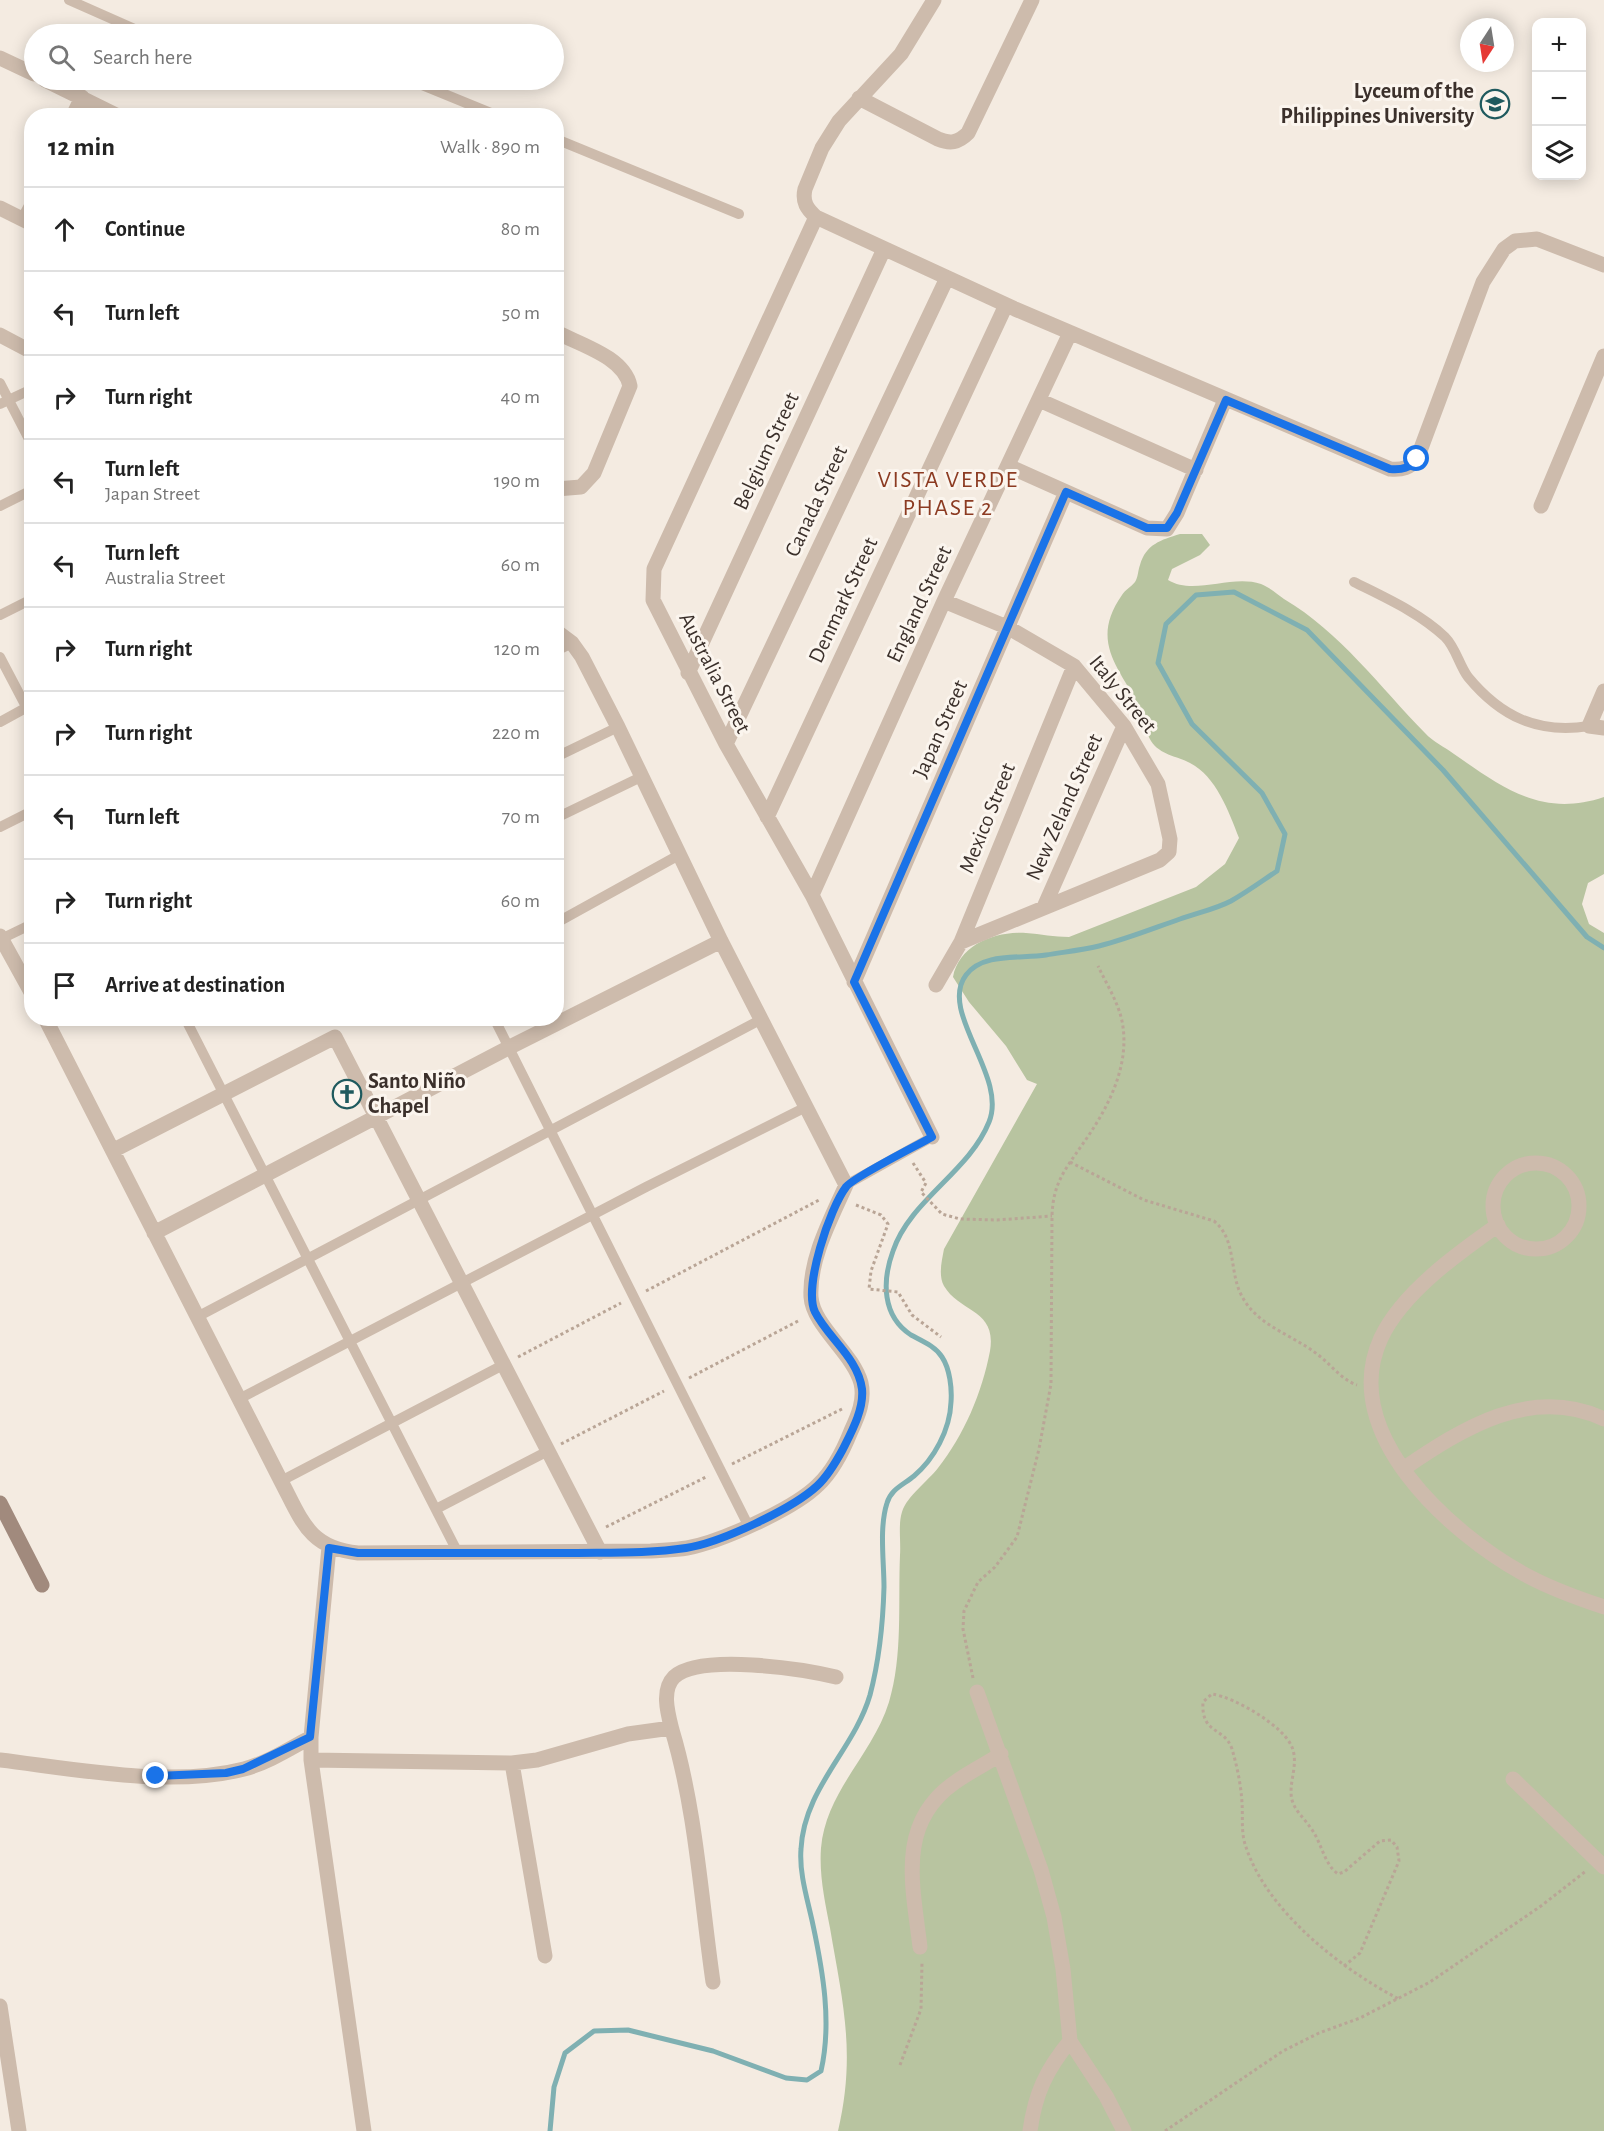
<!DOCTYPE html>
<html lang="en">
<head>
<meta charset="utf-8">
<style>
	body { margin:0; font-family:"Alegreya Sans",sans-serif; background:#f6f6f6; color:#222 }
	.controls { position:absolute; right:18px; top:18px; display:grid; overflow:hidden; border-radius:12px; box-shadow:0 3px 15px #0003 }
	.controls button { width:54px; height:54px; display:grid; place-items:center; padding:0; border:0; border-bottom:2px solid #e0e0e0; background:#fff; color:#222; font:30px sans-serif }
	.compass { position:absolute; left:1460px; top:18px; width:54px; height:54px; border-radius:50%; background:#fff; box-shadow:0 3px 15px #0003; rotate:192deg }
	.stop { position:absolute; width:18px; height:18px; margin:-14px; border:4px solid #1a73e8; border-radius:50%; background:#fff }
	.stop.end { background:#1a73e8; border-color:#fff; box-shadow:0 2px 6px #0008 }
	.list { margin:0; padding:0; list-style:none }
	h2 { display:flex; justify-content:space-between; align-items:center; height:78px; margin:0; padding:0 24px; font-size:26px }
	h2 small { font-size:20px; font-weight:400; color:#767676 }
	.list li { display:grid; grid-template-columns:39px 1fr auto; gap:18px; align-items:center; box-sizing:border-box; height:84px; padding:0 24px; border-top:2px solid #e0e0e0 }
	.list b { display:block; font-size:22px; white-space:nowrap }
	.list p { margin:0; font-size:20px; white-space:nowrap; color:#767676 }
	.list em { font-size:20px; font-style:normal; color:#767676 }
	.icon { flex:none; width:33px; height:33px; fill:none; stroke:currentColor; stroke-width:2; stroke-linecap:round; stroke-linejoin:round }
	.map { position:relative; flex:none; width:1604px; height:2131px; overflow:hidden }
	.search { position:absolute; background:#fff; box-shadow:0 3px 15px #0003; left:24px; top:24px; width:540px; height:66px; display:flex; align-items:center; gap:15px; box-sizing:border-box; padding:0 21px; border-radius:33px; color:#767676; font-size:22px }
	.panel { position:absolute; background:#fff; box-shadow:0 3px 15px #0003; left:24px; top:108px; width:540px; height:918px; border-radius:24px }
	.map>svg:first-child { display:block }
	.green { fill:#b8c4a0 }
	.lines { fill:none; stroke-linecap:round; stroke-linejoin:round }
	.stream { stroke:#7fb0b2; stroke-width:5 }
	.path { stroke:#b9a596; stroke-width:3; stroke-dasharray:3 3; stroke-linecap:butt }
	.lane { stroke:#cdbbac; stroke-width:10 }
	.street { stroke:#cdbbac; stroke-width:15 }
	.secondary { stroke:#a18a7d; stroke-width:15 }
	.route { stroke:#1a73e8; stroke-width:8 }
	.labels { text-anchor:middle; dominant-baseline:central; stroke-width:6; stroke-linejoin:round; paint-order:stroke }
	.poi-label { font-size:22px; font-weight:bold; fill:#3b302b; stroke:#fbf5ee; text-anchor:end }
	.street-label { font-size:22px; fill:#3b302b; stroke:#fbf5ee }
	.neighbourhood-label { font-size:24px; letter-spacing:1.5px; fill:#8c3b22; stroke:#fbf5ee }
</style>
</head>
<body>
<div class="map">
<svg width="1604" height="2131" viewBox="0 0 1604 2131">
	<rect width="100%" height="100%" fill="#f4ebe1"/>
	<!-- green -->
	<path class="green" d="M1180,534H1202L1210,545L1200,555L1172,569L1168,580C1194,596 1231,574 1261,584C1269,587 1277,594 1284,599C1340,632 1380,687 1425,733C1433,742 1445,747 1454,754C1503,788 1542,818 1604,797V874L1588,883L1582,904L1589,924L1604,933V2131H838C856,2054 843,2004 830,1928C825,1902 819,1875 821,1848C826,1791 873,1754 889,1702C903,1656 898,1602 900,1555C901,1542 898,1524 902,1512C907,1496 928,1481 938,1468C964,1435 982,1393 990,1351C997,1309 960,1313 944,1286C938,1275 942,1260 944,1249L1037,1084L1027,1080L1006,1046L969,1002L953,977C959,945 995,931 1026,933C1041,934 1054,937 1069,937L1196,887L1225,864L1239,838C1229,812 1216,776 1190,763C1177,756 1160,755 1151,741C1145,732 1145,717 1139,706C1118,666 1090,641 1122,595C1125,590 1131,587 1135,582C1138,578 1138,570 1140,565C1146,544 1161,540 1180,534Z"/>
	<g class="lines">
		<!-- stream -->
		<path class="stream" d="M550,2131L554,2087L565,2053L594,2031L628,2030L713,2051L786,2078L807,2080L821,2071C832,2023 823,1972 813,1925C808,1901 799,1874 801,1849C804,1788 854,1750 870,1695C879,1661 883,1623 884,1587C884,1561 879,1528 887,1503C891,1489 903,1485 914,1476C934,1459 950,1430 951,1402C952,1389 950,1369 942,1357C935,1346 922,1341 911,1335C882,1316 882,1281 893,1251C910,1200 969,1172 989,1122C1008,1076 938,1012 966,975C983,952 1021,959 1046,955C1064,952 1082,950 1099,946C1127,939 1154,928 1180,919C1197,913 1216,909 1231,901C1247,892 1262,881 1277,871L1285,834L1262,793L1192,724L1158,663L1166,624L1196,595L1234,592L1307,630L1443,770L1587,937L1604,948"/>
		<!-- path -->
		<path class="path" d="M1070,1162L1144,1200L1214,1221C1235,1238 1230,1267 1239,1290C1253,1325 1290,1333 1317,1354C1331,1364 1340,1379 1357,1385
			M913,1163L926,1183L921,1192L942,1214L960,1219L997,1220L1052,1216
			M856,1205L881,1215L888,1224L871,1271L869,1289L898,1292L912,1315L941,1337
			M646,1291L821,1199
			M518,1357L621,1303
			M689,1378L800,1320
			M561,1444L664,1391
			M732,1464L842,1409
			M606,1527L708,1476
			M973,1678L963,1629L964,1611L978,1582L995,1567L1017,1537L1039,1449L1051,1384L1052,1216C1053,1184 1064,1171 1082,1145C1107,1110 1131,1066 1122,1021C1118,1002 1106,983 1098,966
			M1344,1966L1360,1953L1399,1861L1397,1847L1391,1840L1380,1841L1344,1872L1338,1874C1323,1863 1322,1842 1310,1827C1304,1818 1295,1811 1292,1800C1288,1784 1298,1767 1293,1750C1287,1727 1234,1697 1212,1694L1203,1702C1201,1735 1224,1726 1232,1749C1237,1766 1241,1785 1242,1803C1243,1816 1241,1831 1245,1844C1265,1910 1341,1969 1399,1999
			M900,2065L921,2009L922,1963
			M1165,2131L1283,2051L1319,2033L1360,2018L1430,1982L1541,1906L1586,1871"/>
		<!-- lane -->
		<path class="lane" d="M69,0L146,34
			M410,80L498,116
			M556,139L739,214
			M0,383L32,445
			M0,404L32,389
			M0,506L32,490
			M1354,582C1384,597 1420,613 1445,637C1456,648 1459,665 1468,677C1501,717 1538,734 1589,726
			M0,615L32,599
			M556,651L572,643
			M0,657L32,718
			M0,722L31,705
			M556,757L618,727
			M556,818L641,777
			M0,827L32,811
			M556,923L679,855
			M1,939L32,924
			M185,1018L458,1553
			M494,1018L748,1525
			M846,1185L932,1137
			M197,1317L762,1019
			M239,1399L646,1187L806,1107
			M281,1481L503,1365
			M436,1509L548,1451"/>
		<!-- street -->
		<path class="street" d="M934,0L901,54L839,121L822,148L805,189C802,202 807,209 816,217L1015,309L1390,469C1403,470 1409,468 1417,459L1483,282L1504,249L1515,241L1537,239L1604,265
			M0,58L34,74
			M45,80L118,116
			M859,98L938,139C950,144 958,143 968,133L1032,0
			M73,116L82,97
			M0,208L32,224
			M816,217L654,569L653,600L726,744L812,895L932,1137
			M24,220L32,205
			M556,332C581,345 624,357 630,386L594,473L581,487L556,489
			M0,335L32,352
			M1039,400L1196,470
			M1008,466L1147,528L1167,529L1177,513L1225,400
			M1541,506L1604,356
			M944,601L1009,628L1074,666L1124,726L1158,784L1170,839L1169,852L1160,860L961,942
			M688,673L884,249
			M1604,691L1589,726L1604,728
			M726,744L947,278
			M767,817L1006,305
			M812,895L944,601L1070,333
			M1044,907L1124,726
			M0,936L32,994
			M854,982L1066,492
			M936,985L961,942L1074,666
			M45,1018L281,1481C302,1521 309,1548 358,1553L651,1551C663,1550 675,1550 687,1548C720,1542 794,1509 818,1485C833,1471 843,1451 851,1431C858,1416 865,1400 861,1383C853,1353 813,1326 811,1297C809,1259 831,1219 846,1185L721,941L618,727L582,657L572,643L556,631
			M114,1150L335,1037L600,1552
			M1493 1206a43 43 0 1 1 86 0a43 43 0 1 1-86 0Z
			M1498,1225C1458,1253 1402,1293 1381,1338C1337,1433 1450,1533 1524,1574C1549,1588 1577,1598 1604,1607
			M154,1233L510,1047L721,941
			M1403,1469C1463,1428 1531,1385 1604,1419
			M329,1547L311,1737V1760L364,2131
			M977,1692L1041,1870L1054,1917L1063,1969L1070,2041L1106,2096L1124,2131
			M0,1760C74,1769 171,1788 244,1769C267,1763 289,1749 311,1737
			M311,1760L512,1763L537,1760L628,1734L671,1728
			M512,1763L545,1956
			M1513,1779L1604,1867
			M920,1947C913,1887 896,1824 954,1783C969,1772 986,1764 1001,1754
			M713,1982C701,1899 696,1810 672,1730C668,1714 661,1690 674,1677C700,1653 803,1669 836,1677
			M0,2006L19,2131
			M1030,2131C1035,2094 1046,2070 1070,2041"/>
		<!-- secondary -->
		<path class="secondary" d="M0,1503L42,1585"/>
	</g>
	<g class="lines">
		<!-- route -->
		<path class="route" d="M156,1776L226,1773L243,1769L310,1737L329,1548L358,1553C427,1553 495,1553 563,1553C604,1552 646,1554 686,1548C720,1543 792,1509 817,1486C828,1476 836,1462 843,1449C852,1431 864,1409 862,1389C858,1358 828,1338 815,1312C803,1287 830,1208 846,1187C852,1178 918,1145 932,1137L854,982L1066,492L1147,528H1167L1177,513L1226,400L1390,469C1403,470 1409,468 1417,459"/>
	</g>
	<!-- icons -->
	<defs>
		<g id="university-ring" transform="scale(1.5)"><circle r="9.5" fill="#fbf5ee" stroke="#1f5a5e" stroke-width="1.5"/><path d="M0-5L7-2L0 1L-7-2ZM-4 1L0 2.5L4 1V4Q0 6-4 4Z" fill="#1f5a5e"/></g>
		<g id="church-ring" transform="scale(1.5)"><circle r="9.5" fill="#fbf5ee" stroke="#1f5a5e" stroke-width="1.5"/><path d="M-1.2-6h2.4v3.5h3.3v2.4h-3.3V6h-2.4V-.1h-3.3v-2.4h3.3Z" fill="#1f5a5e"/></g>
	</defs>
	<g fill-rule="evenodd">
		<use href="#university-ring" x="1495" y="104"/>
		<use href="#church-ring" x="347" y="1094"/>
	</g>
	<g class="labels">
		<!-- poi labels -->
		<g class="poi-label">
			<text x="1474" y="91">Lyceum of the<tspan x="1474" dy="25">Philippines University</tspan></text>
			<text x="368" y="1081" text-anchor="start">Santo Niño<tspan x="368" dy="25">Chapel</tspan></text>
		</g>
		<!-- street labels -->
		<g class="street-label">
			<text transform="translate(766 451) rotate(-65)">Belgium Street</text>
			<text transform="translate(816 501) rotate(-65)">Canada Street</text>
			<text transform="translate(843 600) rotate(-65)">Denmark Street</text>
			<text transform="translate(919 604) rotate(-65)">England Street</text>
			<text transform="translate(715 673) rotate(63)">Australia Street</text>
			<text transform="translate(1123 694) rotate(51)">Italy Street</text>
			<text transform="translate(940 729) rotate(-66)">Japan Street</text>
			<text transform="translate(1064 807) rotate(-66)">New Zeland Street</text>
			<text transform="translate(987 818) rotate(-68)">Mexico Street</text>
		</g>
		<!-- neighbourhood labels -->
		<g class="neighbourhood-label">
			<text x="948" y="480">VISTA VERDE<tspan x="948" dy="28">PHASE 2</tspan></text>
		</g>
	</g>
</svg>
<div class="controls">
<button>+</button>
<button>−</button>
<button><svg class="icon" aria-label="layers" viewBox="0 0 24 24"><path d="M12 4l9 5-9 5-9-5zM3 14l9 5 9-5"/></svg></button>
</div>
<svg class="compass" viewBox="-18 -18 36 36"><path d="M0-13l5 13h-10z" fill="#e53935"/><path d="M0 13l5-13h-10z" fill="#767676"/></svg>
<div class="stop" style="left:1417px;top:459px"></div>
<div class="stop end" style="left:156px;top:1776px"></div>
<div class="search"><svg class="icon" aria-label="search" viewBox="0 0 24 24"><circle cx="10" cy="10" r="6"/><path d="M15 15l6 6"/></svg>Search here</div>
<section class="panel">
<h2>12 min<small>Walk · 890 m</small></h2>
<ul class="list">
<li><svg class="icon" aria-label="ahead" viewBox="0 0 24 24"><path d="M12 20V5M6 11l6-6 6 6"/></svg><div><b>Continue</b></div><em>80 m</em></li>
<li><svg class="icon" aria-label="left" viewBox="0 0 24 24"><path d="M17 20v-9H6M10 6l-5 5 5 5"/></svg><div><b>Turn left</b></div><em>50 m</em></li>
<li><svg class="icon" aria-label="right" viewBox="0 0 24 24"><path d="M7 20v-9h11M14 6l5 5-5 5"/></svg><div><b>Turn right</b></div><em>40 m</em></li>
<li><svg class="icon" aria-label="left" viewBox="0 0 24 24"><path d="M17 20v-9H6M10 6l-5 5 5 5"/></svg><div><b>Turn left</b><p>Japan Street</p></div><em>190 m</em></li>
<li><svg class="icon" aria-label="left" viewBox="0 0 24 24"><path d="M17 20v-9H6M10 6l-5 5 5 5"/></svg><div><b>Turn left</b><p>Australia Street</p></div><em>60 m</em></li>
<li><svg class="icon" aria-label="right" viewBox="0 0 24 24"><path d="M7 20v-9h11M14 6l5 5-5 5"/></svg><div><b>Turn right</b></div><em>120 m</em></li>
<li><svg class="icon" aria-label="right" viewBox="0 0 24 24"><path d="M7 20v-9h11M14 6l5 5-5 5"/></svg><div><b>Turn right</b></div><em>220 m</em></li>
<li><svg class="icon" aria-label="left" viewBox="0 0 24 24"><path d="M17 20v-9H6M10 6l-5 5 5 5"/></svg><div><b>Turn left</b></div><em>70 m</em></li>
<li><svg class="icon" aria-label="right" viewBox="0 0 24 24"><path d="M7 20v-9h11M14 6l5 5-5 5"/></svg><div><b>Turn right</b></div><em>60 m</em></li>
<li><svg class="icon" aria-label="arrive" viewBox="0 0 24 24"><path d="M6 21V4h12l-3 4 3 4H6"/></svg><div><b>Arrive at destination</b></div></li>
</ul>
</section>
</div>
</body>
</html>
